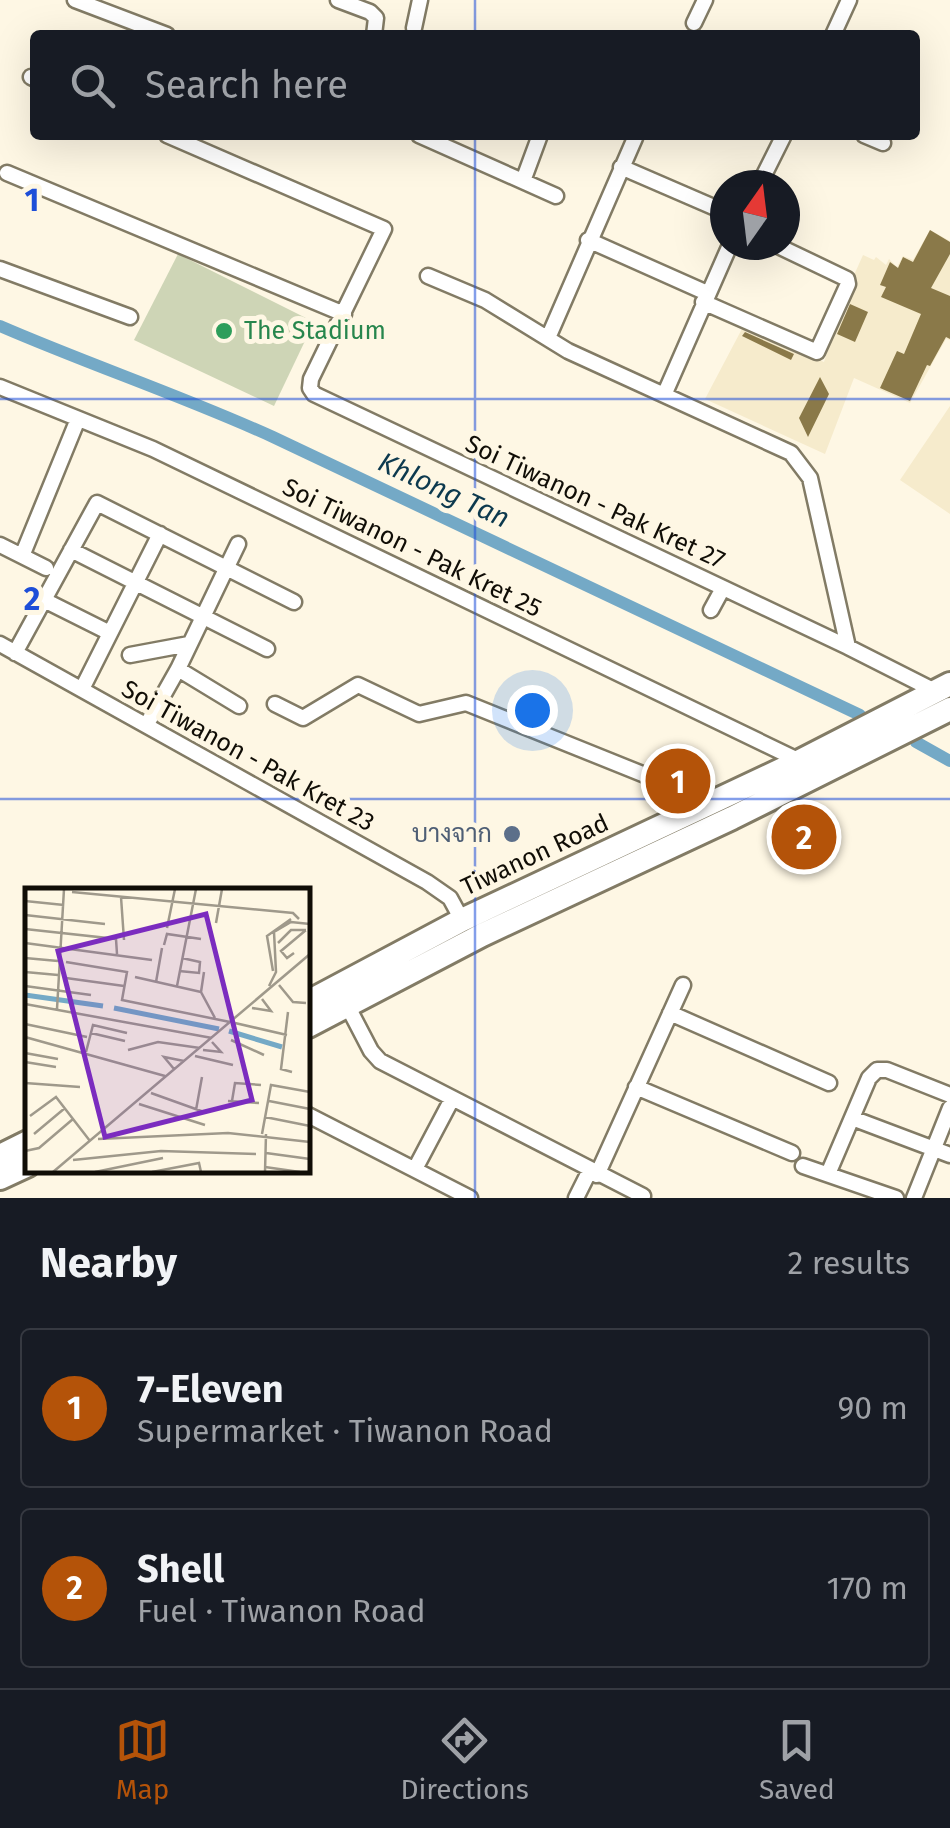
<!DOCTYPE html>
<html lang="en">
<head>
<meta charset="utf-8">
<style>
	body { margin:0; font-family:"Fira Sans",Sarabun,sans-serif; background:#242831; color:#f1f3f6 }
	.compass { position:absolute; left:710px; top:170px; width:90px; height:90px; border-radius:50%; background:#171b24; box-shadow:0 10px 40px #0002; rotate:14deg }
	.you { position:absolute; left:532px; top:710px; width:35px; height:35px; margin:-25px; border:8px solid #fff; border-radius:50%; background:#1a73e8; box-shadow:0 0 0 15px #1a73e833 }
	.badge { display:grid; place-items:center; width:65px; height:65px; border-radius:50%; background:#b45309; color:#fff; font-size:32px; font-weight:700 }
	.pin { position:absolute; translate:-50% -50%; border:5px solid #fff; box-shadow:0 2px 10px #0006 }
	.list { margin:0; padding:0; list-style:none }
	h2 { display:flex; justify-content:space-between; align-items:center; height:130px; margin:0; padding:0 40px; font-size:42px }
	h2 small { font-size:32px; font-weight:400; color:#9ea1a6 }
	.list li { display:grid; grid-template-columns:65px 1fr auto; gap:30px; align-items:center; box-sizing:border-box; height:160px; margin:0 20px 20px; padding:0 20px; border:2px solid #363941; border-radius:10px }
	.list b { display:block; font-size:38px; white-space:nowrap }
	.list p { margin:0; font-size:32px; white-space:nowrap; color:#9ea1a6 }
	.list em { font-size:32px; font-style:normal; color:#9ea1a6 }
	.icon { flex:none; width:55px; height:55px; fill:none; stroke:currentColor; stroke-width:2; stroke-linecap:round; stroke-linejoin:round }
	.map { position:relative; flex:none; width:950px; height:1198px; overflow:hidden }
	.search { position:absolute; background:#171b24; box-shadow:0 10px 40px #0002; left:30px; right:30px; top:30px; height:110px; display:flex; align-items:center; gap:25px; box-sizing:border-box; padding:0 35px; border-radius:10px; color:#9ea1a6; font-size:38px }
	.sheet { height:490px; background:#171b24 }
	nav { display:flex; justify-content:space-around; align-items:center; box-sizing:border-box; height:140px; border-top:2px solid #363941; background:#171b24; font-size:28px; color:#9ea1a6 }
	nav a { display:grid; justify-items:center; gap:5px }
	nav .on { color:#b45309 }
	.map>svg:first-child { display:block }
	.built { fill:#f6ebcc }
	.green { fill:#ced5b6 }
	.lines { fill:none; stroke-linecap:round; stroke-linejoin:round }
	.canal { stroke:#74a9c6; stroke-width:12 }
	.building { fill:#8a7949 }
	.minor-casing { stroke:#827b65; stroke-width:19 }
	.primary-casing { stroke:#827b65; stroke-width:28 }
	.minor { stroke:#fff; stroke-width:14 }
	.primary { stroke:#fff; stroke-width:22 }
	.grid { fill:none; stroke:#1d4ed8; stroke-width:2.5; stroke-opacity:0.55 }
	.leisure-dot { fill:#2e9e5b; stroke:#fef7e4; stroke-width:4 }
	.service-dot { fill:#5c6f8a; stroke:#fef7e4; stroke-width:4 }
	.labels { text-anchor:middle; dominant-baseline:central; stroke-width:10; stroke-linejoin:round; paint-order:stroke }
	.leisure-label { font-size:25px; fill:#27864d; stroke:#fef7e4; text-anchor:start }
	.street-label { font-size:25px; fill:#100d06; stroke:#fef7e4 }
	.service-label { font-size:25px; fill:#4e5e75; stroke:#fef7e4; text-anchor:end }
	.water-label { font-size:28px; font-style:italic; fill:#0c394e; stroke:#fef7e4 }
	.inset-river { fill:none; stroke:#74a9c6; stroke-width:5 }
	.inset-road { fill:none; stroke:#9f998b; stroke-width:2.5 }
	.view { fill:#7b2cbf; fill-opacity:0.15; stroke:#7b2cbf; stroke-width:5 }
	.inset-edge { fill:none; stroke:#100d06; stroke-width:5 }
	.grid-label { font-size:32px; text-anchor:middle; font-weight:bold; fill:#1d4ed8; stroke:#fef7e4; stroke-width:10; stroke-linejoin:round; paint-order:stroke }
</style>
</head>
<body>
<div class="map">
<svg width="950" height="1198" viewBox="0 0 950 1198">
	<rect width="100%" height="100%" fill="#fef7e4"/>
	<!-- built -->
	<path class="built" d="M930,230L950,241V340L946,339L910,403L854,378L825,454L705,399L744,325L824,362L846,293L863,255L874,260L876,257L886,265L889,259L897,267L903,256L913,260Z
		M950,406V514L900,480Z"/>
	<!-- green -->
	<path class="green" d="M178,254L314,322L274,406L134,340Z"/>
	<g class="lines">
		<!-- canal -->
		<path class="canal" d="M0,326C90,365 183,396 273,437L860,715
			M916,742L950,761"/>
	</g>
	<!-- building -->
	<path class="building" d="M930,230L950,242V254L931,288L950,296V339L946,337L930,366L927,365L910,401L880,388L897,351L904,354L921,314L881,297L886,287L880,285L890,262L898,268L903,257L913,262Z
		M850,304L868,312L855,342L837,334Z
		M745,332L794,354L791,360L742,336Z
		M820,377L829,394L808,437L799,418Z"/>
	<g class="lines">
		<!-- minor casing -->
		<g class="minor-casing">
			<path id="minor" d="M75,0L167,35
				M338,0L370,12L376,18L374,35
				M694,23L705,0
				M414,28L420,0
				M833,35L849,0
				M31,77L35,79
				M167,135L384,229L311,379L310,388L314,394L848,647L935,691
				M419,135L556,196
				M864,135L883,143
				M621,167L725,212
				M7,173L344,314
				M523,181L540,135
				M759,185L784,135
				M588,240L707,293
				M0,269L130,317
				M428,276L485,300L568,351L791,453L810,478L848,647
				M703,302L817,352L848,284L847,279L776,245
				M548,338L635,138
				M0,387L153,449L800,761
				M665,393L730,245
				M0,545L46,568
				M71,550L267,649
				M22,556L78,419
				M44,600L110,633
				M711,610L723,588
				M0,644L427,882L450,898L462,920
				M15,653L97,503L294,602
				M130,655L189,644
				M178,669L239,706
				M82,689L160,534
				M275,704L303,718L358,685L419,714L466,703L712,802
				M147,724L178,669L238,544
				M347,1005L371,1051L380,1061L643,1196
				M670,1013L829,1083
				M636,1087L792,1153
				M308,1115L470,1198
				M852,1118L950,1155
				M803,1166L896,1198
				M415,1169L452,1099
				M828,1174L869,1078L877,1070H887L950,1095
				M597,1175L683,985
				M576,1198L590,1170
				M914,1198L950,1108"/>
		</g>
		<!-- primary casing -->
		<g class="primary-casing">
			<path id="primary" d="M308,1002L462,920L800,761L950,684
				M308,1026L482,935L732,818L950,709
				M0,1156L28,1142
				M0,1178L28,1165"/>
		</g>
		<!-- minor -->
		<use href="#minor" class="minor"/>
		<!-- primary -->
		<use href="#primary" class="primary"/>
	</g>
	<!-- grid -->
	<path class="grid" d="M475,0V35M475,135V1198M0,399H950M0,799H950"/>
	<!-- markers -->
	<circle class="leisure-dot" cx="224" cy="331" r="10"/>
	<circle class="service-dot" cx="512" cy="834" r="10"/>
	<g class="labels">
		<!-- leisure labels -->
		<g class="leisure-label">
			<text x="244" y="331">The Stadium</text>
		</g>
		<!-- street labels -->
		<g class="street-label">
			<text transform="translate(595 502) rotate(25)">Soi Tiwanon - Pak Kret 27</text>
			<text transform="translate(412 548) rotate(26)">Soi Tiwanon - Pak Kret 25</text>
			<text transform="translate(248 756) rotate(29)">Soi Tiwanon - Pak Kret 23</text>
			<text transform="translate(535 855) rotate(-25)">Tiwanon Road</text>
		</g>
		<!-- service labels -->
		<g class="service-label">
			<text x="492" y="834">บางจาก</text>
		</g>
		<!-- water labels -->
		<g class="water-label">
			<text transform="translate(444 490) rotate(25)">Khlong Tan</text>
		</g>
	</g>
	<!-- overview -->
	<g transform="translate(25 888)">
		<rect width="285" height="285" fill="#fef7e4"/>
		<path class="inset-river" d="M0,107L78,118M89,120L194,141M204,143L257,159"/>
		<path class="inset-road" d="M47,4L268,25L274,31M96,9L99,52M0,13L39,17M0,27L80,36M191,35L197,1M142,40L150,1M0,41L91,51L92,66M0,55L127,72M253,55L266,42H281M139,57L142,46L176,51M269,65L262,70L256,63L281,42M0,70L33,73M41,74L102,84L97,112L205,134M154,83L174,85L175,74L157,70M248,83L242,48L266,31M0,84L33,87M179,84L176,104L190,130M110,89L176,104M41,90L99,98M131,94L137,60M254,97L268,114L281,115M0,98L66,107M152,98L171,1M244,98L251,84L249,44L266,34L285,36M0,116L187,150M227,120L246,123L237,111M32,121L39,1M263,124L256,181L267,184M210,135L262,147M0,136L62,149M66,145L100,153M0,149L140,188M206,152L239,167M103,162L133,154L175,160M178,162L196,164L187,154M61,164L68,137L102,145M0,165L33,171M170,168L208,177M0,174L31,179M149,181L139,169L159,173M0,195L55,199M126,205L179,224M203,213L234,215M207,213L210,195L236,197M244,213L285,221M114,216L180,237M171,222L177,189M5,228L31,209L65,253M240,229L285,238M9,246L40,220M237,246L246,197L285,204M73,251L203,245L285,254M0,263L14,260L48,231M241,265L285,271M48,272L136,263L231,266M240,279L275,284M28,284L285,66M70,284L138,270M127,284L174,275L176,284M240,284L241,246"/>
		<path class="view" d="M181,26L227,212L80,249L33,63Z"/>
		<rect width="285" height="285" class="inset-edge"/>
	</g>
	<g class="grid-label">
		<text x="32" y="211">1</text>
		<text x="32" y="610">2</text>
	</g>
</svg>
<svg class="compass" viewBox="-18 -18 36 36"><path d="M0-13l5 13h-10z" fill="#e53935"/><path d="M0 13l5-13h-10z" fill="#9ea1a6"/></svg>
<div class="you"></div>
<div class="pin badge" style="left:678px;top:781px">1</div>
<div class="pin badge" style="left:804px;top:837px">2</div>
<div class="search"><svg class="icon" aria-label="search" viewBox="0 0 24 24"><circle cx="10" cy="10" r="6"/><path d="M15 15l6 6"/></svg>Search here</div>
</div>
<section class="sheet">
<h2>Nearby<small>2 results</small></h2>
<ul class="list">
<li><span class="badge">1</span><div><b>7-Eleven</b><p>Supermarket · Tiwanon Road</p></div><em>90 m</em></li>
<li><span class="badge">2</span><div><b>Shell</b><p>Fuel · Tiwanon Road</p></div><em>170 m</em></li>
</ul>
</section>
<nav>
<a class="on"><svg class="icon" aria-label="map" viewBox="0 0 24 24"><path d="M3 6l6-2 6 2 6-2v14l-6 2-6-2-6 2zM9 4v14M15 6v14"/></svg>Map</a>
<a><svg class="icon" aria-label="directions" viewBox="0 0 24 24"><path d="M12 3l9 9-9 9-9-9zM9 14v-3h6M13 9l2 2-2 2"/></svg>Directions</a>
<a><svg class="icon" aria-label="saved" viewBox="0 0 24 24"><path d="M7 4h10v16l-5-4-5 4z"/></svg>Saved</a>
</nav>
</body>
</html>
